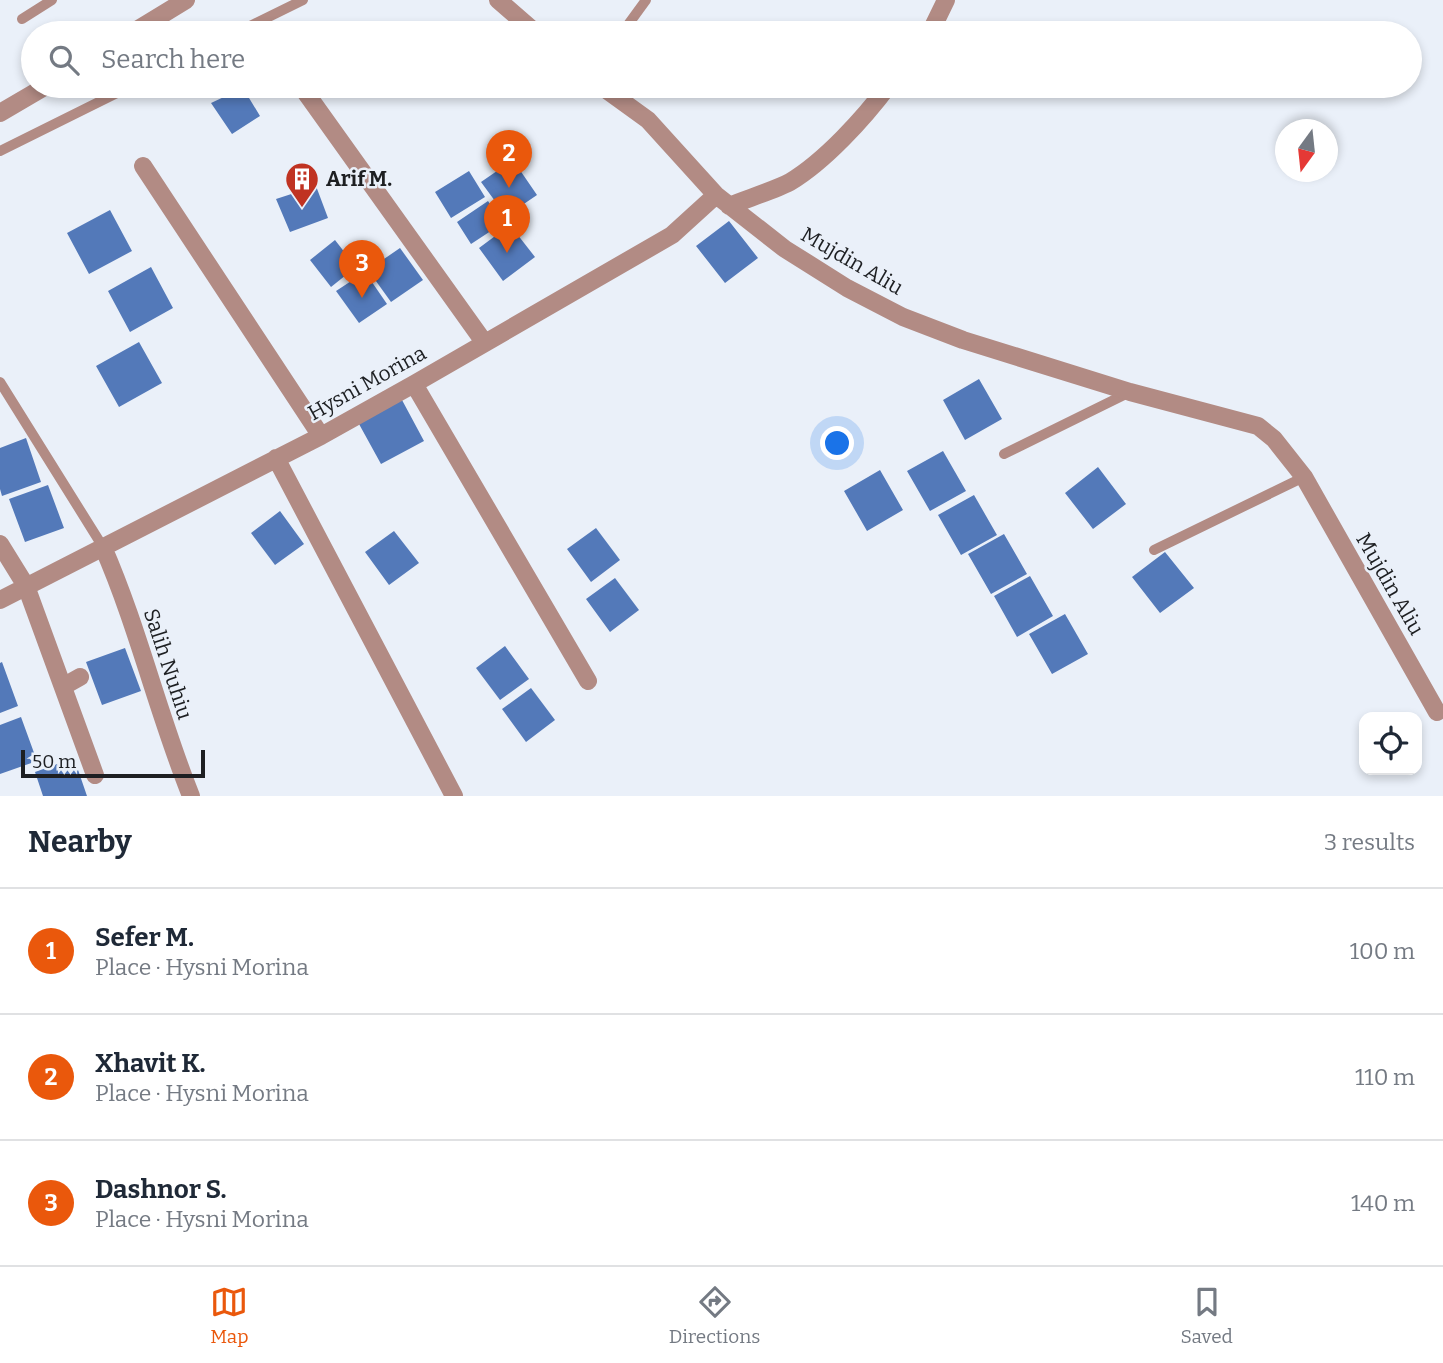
<!DOCTYPE html>
<html lang="en">
<head>
<meta charset="utf-8">
<style>
	body { margin:0; font-family:Bitter,serif; background:#f6f6f7; color:#1f2937 }
	.controls { position:absolute; right:21px; bottom:21px; display:grid; overflow:hidden; border-radius:14px; box-shadow:0 4px 10px #0003 }
	.controls button { width:63px; height:63px; display:grid; place-items:center; padding:0; border:0; border-bottom:2px solid #e0e1e3; background:#fff; color:#1f2937; font:35px sans-serif }
	.compass { position:absolute; left:1275px; top:119px; width:63px; height:63px; border-radius:50%; background:#fff; box-shadow:0 4px 10px #0003; rotate:195deg }
	.scale { position:absolute; left:21px; bottom:18px; width:184px; box-sizing:border-box; padding-left:7px; border:4px solid #1d1f22; border-top:0; font-size:19px; line-height:24px; white-space:nowrap; color:#1d1f22; -webkit-text-stroke:5px #eaf0f9; paint-order:stroke }
	.you { position:absolute; left:838px; top:444px; width:24px; height:24px; margin:-18px; border:5px solid #fff; border-radius:50%; background:#1a73e8; box-shadow:0 0 0 10px #1a73e833 }
	.badge { display:grid; place-items:center; width:46px; height:46px; border-radius:50%; background:#ea580c; color:#fff; font-size:23px; font-weight:700 }
	.pin { position:absolute; translate:-50% -58px; filter:drop-shadow(0 2px 4px #0008) }
	.pin::after { content:''; position:absolute; top:37px; width:24px; height:21px; background:inherit; clip-path:polygon(0 0,100% 0,50% 100%) }
	.list { margin:0; padding:0; list-style:none }
	h2 { display:flex; justify-content:space-between; align-items:center; height:91px; margin:0; padding:0 28px; font-size:30px }
	h2 small { font-size:23px; font-weight:400; color:#747a83 }
	.list li { display:grid; grid-template-columns:46px 1fr auto; gap:21px; align-items:center; box-sizing:border-box; height:126px; padding:0 28px; border-top:2px solid #e0e1e3 }
	.list b { display:block; font-size:26px; white-space:nowrap }
	.list p { margin:0; font-size:23px; white-space:nowrap; color:#747a83 }
	.list em { font-size:23px; font-style:normal; color:#747a83 }
	.icon { flex:none; width:38px; height:38px; fill:none; stroke:currentColor; stroke-width:2; stroke-linecap:round; stroke-linejoin:round }
	.map { position:relative; flex:none; width:1443px; height:796px; overflow:hidden }
	.search { position:absolute; background:#fff; box-shadow:0 4px 10px #0003; left:21px; right:21px; top:21px; height:77px; display:flex; align-items:center; gap:18px; box-sizing:border-box; padding:0 24px; border-radius:38px; color:#747a83; font-size:26px }
	.sheet { height:469px; background:#fff }
	nav { display:flex; justify-content:space-around; align-items:center; box-sizing:border-box; height:98px; border-top:2px solid #e0e1e3; background:#fff; font-size:19px; color:#747a83 }
	nav a { display:grid; justify-items:center; gap:4px }
	nav .on { color:#ea580c }
	.map>svg:first-child { display:block }
	.building { fill:#5379b9 }
	.lines { fill:none; stroke-linecap:round; stroke-linejoin:round }
	.service { stroke:#b28b84; stroke-width:10 }
	.minor { stroke:#b28b84; stroke-width:18 }
	.labels { text-anchor:middle; dominant-baseline:central; stroke-width:5; stroke-linejoin:round; paint-order:stroke }
	.poi-label { font-size:21px; font-weight:bold; fill:#1d1f22; stroke:#eaf0f9; text-anchor:start }
	.street-label { font-size:21px; fill:#1d1f22; stroke:#eaf0f9 }
</style>
</head>
<body>
<div class="map">
<svg width="1443" height="796" viewBox="0 0 1443 796">
	<rect width="100%" height="100%" fill="#eaf0f9"/>
	<!-- building -->
	<path class="building" d="M243,88L260,116L232,134L211,103Z
		M513,160L537,195L506,216L481,182Z
		M469,171L485,197L451,218L435,192Z
		M316,186L328,218L290,232L276,199Z
		M488,201L503,223L471,244L457,222Z
		M110,210L132,251L89,274L67,233Z
		M729,221L758,258L725,283L696,246Z
		M510,225L535,257L503,281L479,248Z
		M335,240L356,267L331,287L310,260Z
		M400,248L423,280L391,302L368,270Z
		M151,267L173,308L130,332L108,291Z
		M365,272L387,304L359,323L336,291Z
		M139,342L162,383L119,407L96,366Z
		M979,379L1002,419L965,440L943,400Z
		M402,400L424,441L381,464L359,424Z
		M26,438L41,482L2,496L0,489V448Z
		M943,451L966,491L930,511L907,471Z
		M1098,467L1126,504L1093,529L1065,493Z
		M880,470L903,510L867,531L844,491Z
		M48,485L64,528L25,542L9,499Z
		M974,495L997,535L961,555L938,515Z
		M280,511L304,544L275,565L251,533Z
		M596,528L620,560L591,582L567,549Z
		M394,531L419,563L389,585L365,552Z
		M1004,534L1027,574L991,594L968,554Z
		M1165,552L1194,588L1160,613L1132,577Z
		M1030,576L1053,616L1017,637L994,596Z
		M615,578L639,610L610,632L586,599Z
		M1065,614L1088,654L1052,674L1029,634Z
		M505,646L529,679L500,700L476,668Z
		M125,648L141,691L102,705L86,662Z
		M2,662L18,706L0,713V663Z
		M531,688L555,720L526,742L502,709Z
		M21,717L37,761L0,774V725Z
		M74,758L87,796H43L35,772Z"/>
	<g class="lines">
		<!-- service -->
		<path class="service" d="M22,19L52,0
			M236,33L303,0
			M622,33L646,0
			M0,151L131,86
			M0,382L103,547
			M1004,454L1130,392
			M1154,550L1304,477"/>
		<!-- minor -->
		<path class="minor" d="M498,0L536,33
			M132,33L186,0
			M930,33L946,0
			M301,86L484,342
			M601,86L648,120L716,195L785,249L847,288L903,317L963,340L1130,392L1258,426L1274,439L1304,477L1437,712
			M0,113L46,86
			M143,166L321,436
			M729,206C746,199 775,190 790,182C825,161 864,118 888,86
			M414,384L588,681
			M276,458L454,796
			M0,544L26,586L95,775
			M103,547C138,627 158,714 191,796
			M0,600L321,436L414,384L672,235L716,195
			M64,686L80,677"/>
	</g>
	<!-- icons -->
	<defs>
		<g id="building-pin" transform="scale(1.75)"><path d="M0 17L-7.5 6A9.5 9.5 0 1 1 7.5 6Z" fill="#c03322" stroke="#eaf0f9"/><path d="M-4-6H4V6H1V3H-1V6H-4ZM-2.5-4.3h1.7v1.8h-1.7ZM.8-4.3h1.7v1.8H.8ZM-2.5-1h1.7V.8h-1.7ZM.8-1h1.7V.8H.8Z" fill="#fff"/></g>
	</defs>
	<g fill-rule="evenodd">
		<use href="#building-pin" x="302" y="179"/>
	</g>
	<g class="labels">
		<!-- poi labels -->
		<g class="poi-label">
			<text x="326" y="179">Arif M.</text>
		</g>
		<!-- street labels -->
		<g class="street-label">
			<text transform="translate(852 261) rotate(30)">Mujdin Aliu</text>
			<text transform="translate(367 383) rotate(-29)">Hysni Morina</text>
			<text transform="translate(1390 584) rotate(60)">Mujdin Aliu</text>
			<text transform="translate(168 664) rotate(72)">Salih Nuhiu</text>
		</g>
	</g>
</svg>
<div class="controls">
<button><svg class="icon" aria-label="locate" viewBox="0 0 24 24"><circle cx="12" cy="12" r="6"/><path d="M12 2v4M12 18v4M2 12h4M18 12h4"/></svg></button>
</div>
<svg class="compass" viewBox="-18 -18 36 36"><path d="M0-13l5 13h-10z" fill="#e53935"/><path d="M0 13l5-13h-10z" fill="#747a83"/></svg>
<div class="scale">50 m</div>
<div class="you"></div>
<div class="pin badge" style="left:507px;top:253px">1</div>
<div class="pin badge" style="left:509px;top:188px">2</div>
<div class="pin badge" style="left:362px;top:298px">3</div>
<div class="search"><svg class="icon" aria-label="search" viewBox="0 0 24 24"><circle cx="10" cy="10" r="6"/><path d="M15 15l6 6"/></svg>Search here</div>
</div>
<section class="sheet">
<h2>Nearby<small>3 results</small></h2>
<ul class="list">
<li><span class="badge">1</span><div><b>Sefer M.</b><p>Place · Hysni Morina</p></div><em>100 m</em></li>
<li><span class="badge">2</span><div><b>Xhavit K.</b><p>Place · Hysni Morina</p></div><em>110 m</em></li>
<li><span class="badge">3</span><div><b>Dashnor S.</b><p>Place · Hysni Morina</p></div><em>140 m</em></li>
</ul>
</section>
<nav>
<a class="on"><svg class="icon" aria-label="map" viewBox="0 0 24 24"><path d="M3 6l6-2 6 2 6-2v14l-6 2-6-2-6 2zM9 4v14M15 6v14"/></svg>Map</a>
<a><svg class="icon" aria-label="directions" viewBox="0 0 24 24"><path d="M12 3l9 9-9 9-9-9zM9 14v-3h6M13 9l2 2-2 2"/></svg>Directions</a>
<a><svg class="icon" aria-label="saved" viewBox="0 0 24 24"><path d="M7 4h10v16l-5-4-5 4z"/></svg>Saved</a>
</nav>
</body>
</html>
